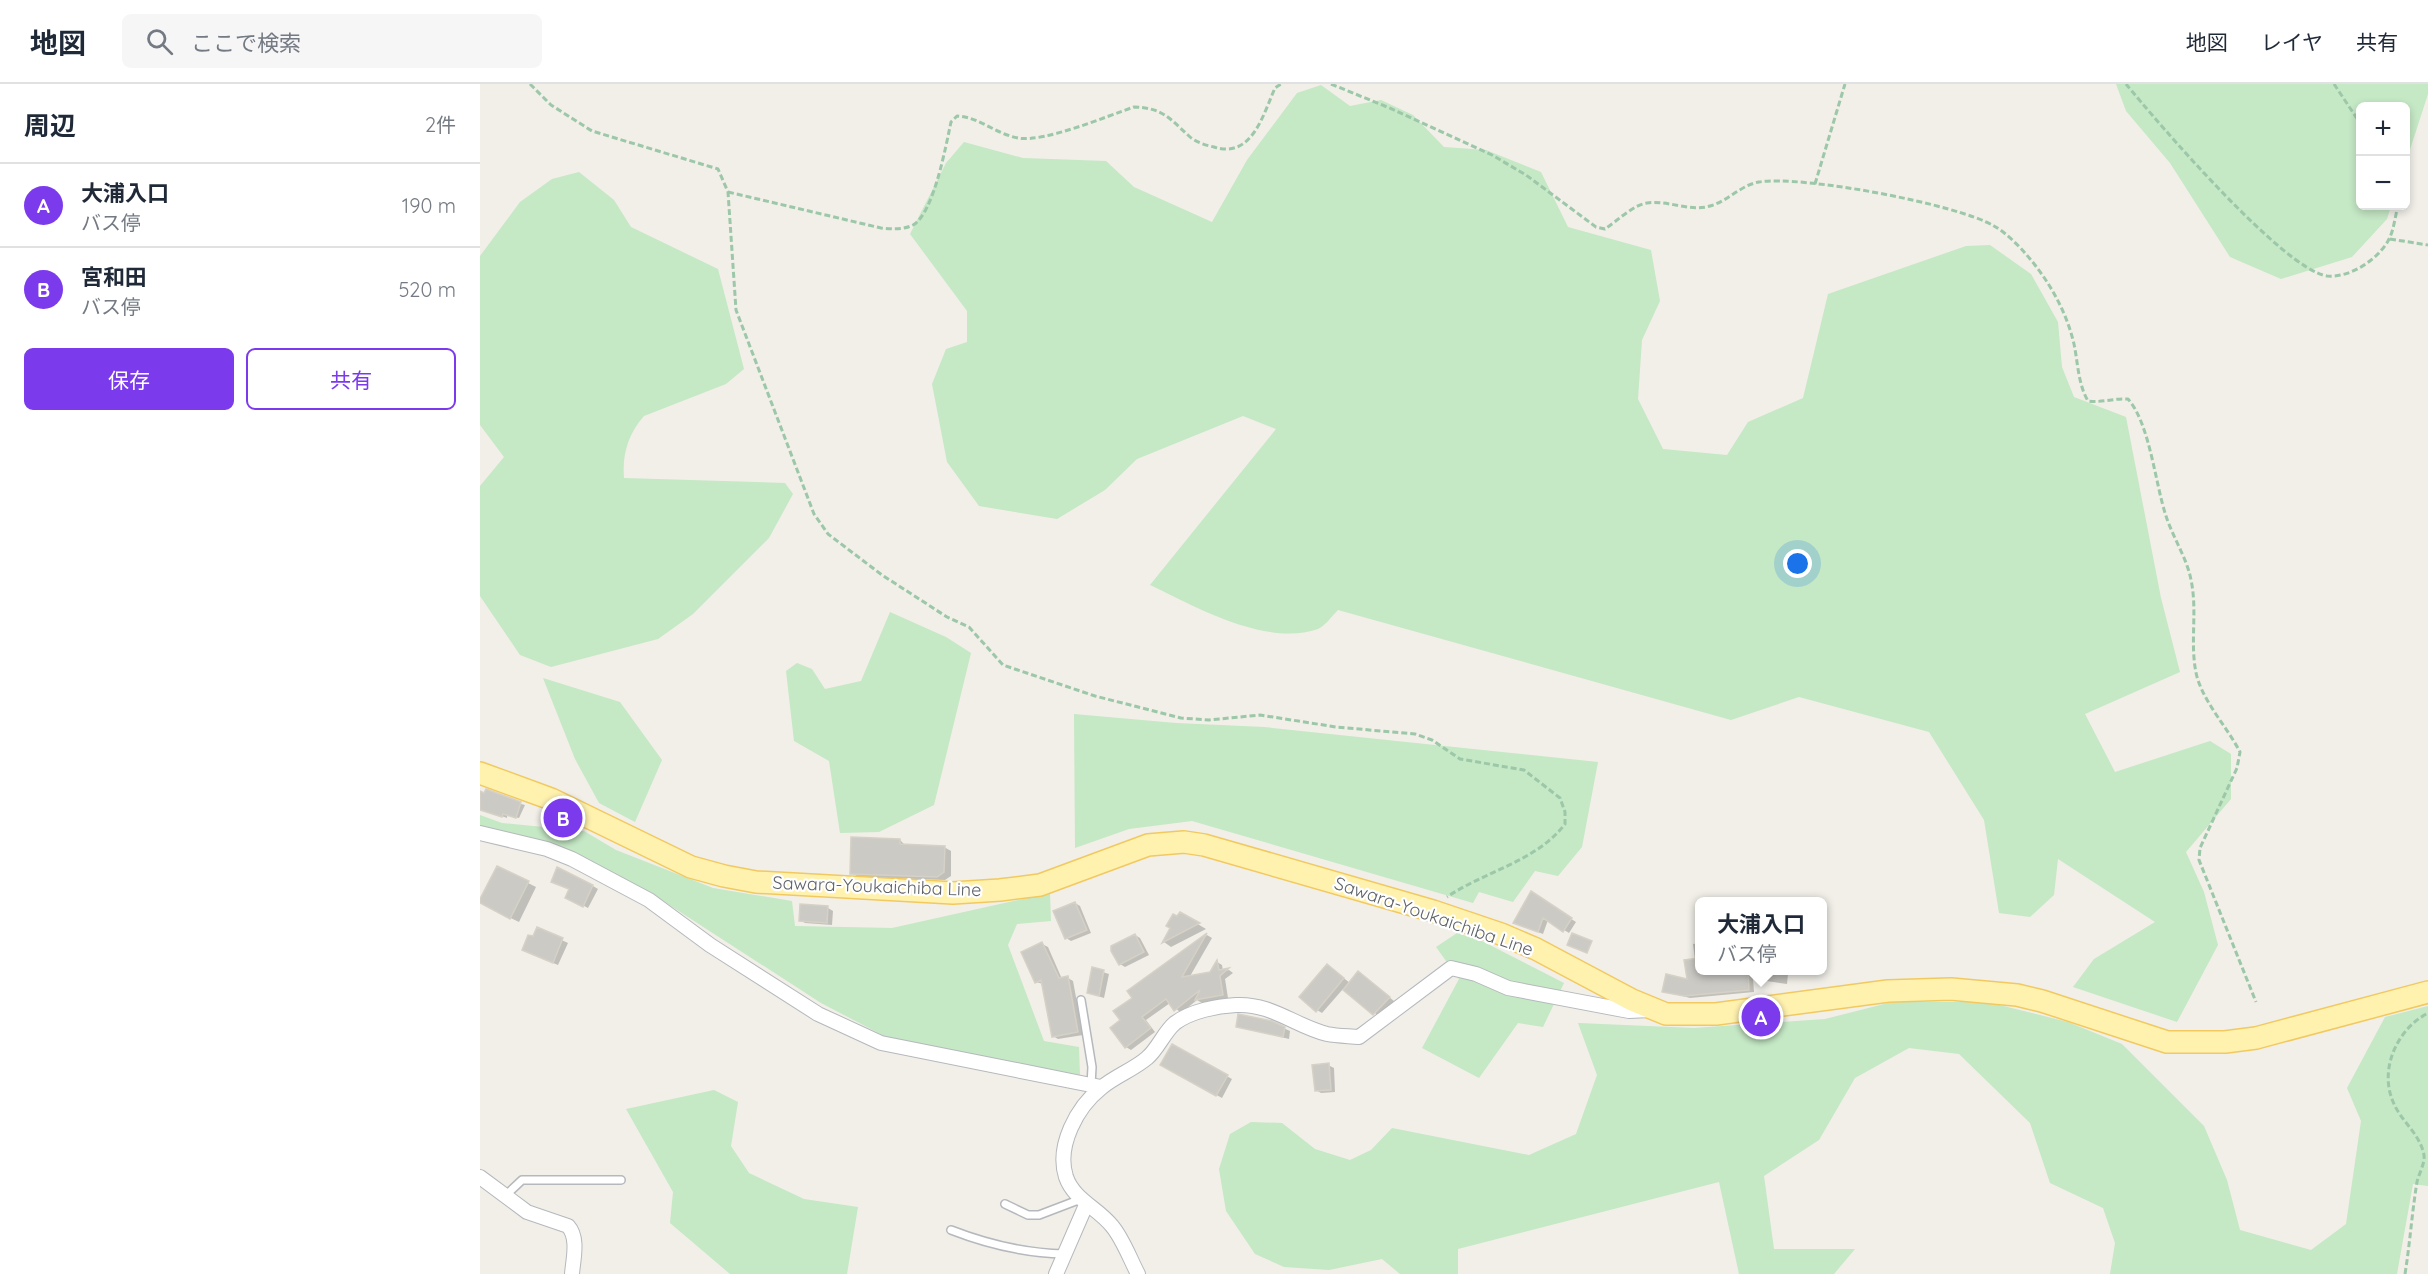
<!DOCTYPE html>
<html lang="ja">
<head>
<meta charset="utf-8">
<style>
	body { margin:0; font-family:Quicksand,"Noto Sans JP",sans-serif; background:#f6f6f7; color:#1f2937 }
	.controls { position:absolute; right:18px; top:18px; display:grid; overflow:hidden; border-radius:9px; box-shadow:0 3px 9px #0003 }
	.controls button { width:54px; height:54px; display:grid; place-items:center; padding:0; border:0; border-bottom:2px solid #e0e1e3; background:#fff; color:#1f2937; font:30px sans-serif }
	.you { position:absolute; left:1318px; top:480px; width:21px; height:21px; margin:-15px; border:4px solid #fff; border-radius:50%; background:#1a73e8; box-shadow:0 0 0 9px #1a73e833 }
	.badge { display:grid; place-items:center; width:39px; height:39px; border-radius:50%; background:#7c3aed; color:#fff; font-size:20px; font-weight:700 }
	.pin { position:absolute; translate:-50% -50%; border:3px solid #fff; box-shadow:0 2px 6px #0006 }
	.popup { position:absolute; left:1215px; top:813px; width:132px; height:78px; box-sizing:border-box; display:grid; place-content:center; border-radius:9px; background:#fff; filter:drop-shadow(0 2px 4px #0005); font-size:20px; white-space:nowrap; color:#747a83 }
	.popup b { font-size:22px; color:#1f2937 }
	.popup::after { content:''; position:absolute; left:50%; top:100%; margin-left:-12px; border:12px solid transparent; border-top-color:#fff }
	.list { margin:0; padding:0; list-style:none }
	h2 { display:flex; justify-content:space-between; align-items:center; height:78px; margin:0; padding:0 24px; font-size:26px }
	h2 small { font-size:20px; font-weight:400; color:#747a83 }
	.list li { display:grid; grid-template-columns:39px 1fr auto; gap:18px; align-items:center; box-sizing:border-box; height:84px; padding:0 24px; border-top:2px solid #e0e1e3 }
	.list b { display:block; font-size:22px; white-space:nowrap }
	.list p { margin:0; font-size:20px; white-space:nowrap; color:#747a83 }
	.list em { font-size:20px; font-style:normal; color:#747a83 }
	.actions { display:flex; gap:12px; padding:18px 24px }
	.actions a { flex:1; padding:14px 0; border:2px solid #7c3aed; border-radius:9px; text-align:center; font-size:21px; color:#7c3aed }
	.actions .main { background:#7c3aed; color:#fff }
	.icon { flex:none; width:33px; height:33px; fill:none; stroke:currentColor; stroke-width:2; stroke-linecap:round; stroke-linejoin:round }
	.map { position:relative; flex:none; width:1948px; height:1190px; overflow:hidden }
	header { display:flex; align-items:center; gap:36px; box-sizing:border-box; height:84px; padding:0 30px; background:#fff; border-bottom:2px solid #e0e1e3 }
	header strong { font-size:28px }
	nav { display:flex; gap:33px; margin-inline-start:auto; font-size:21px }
	.search { width:420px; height:54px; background:#f6f6f7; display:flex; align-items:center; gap:15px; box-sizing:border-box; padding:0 21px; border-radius:9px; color:#747a83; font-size:22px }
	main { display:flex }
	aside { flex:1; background:#fff }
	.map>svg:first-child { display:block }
	.green { fill:#c5e8c5 }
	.shadow { fill:#0003 }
	.building { fill:#cccac5; stroke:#d6d1c6; stroke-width:1.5 }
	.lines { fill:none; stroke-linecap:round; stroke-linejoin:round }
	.service-casing { stroke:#b5b8bc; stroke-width:10 }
	.minor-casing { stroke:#b5b8bc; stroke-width:16 }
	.primary-casing { stroke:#f2c960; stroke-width:24 }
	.path { stroke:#9cc7a9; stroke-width:3; stroke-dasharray:6 3; stroke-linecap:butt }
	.service { stroke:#fff; stroke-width:7 }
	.minor { stroke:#fff; stroke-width:14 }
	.primary { stroke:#fff2af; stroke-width:21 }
	.labels { text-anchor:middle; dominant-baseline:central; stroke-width:4.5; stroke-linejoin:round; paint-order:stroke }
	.street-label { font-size:18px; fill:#5f6368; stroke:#fff }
</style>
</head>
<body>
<header>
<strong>地図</strong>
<div class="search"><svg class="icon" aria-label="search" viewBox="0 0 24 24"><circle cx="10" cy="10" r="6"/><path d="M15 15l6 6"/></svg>ここで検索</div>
<nav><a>地図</a><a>レイヤ</a><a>共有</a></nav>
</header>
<main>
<aside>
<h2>周辺<small>2件</small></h2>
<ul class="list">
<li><span class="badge">A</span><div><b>大浦入口</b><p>バス停</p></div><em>190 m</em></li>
<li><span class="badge">B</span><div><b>宮和田</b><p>バス停</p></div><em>520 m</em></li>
</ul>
<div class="actions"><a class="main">保存</a><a>共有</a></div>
</aside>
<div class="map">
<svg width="1948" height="1190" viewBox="0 0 1948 1190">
	<rect width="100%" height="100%" fill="#f1efe8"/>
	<!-- green -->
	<path class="green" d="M1636,0H1948V10L1926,78V22H1880V122H1911L1907,135L1872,173L1801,195L1750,173L1690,79L1646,27Z
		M841,1L870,22L901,16L933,31L964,63L1006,66L1061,88L1088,143L1171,166L1180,217L1162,256L1158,315L1183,365L1247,371L1268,338L1323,314L1348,210L1486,162L1510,161L1551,190L1578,238L1582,283L1594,313L1646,333L1681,514L1700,588L1605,630L1635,688L1730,657L1751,670V715L1706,768L1724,808L1738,861L1697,938L1593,903L1614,875L1675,838L1578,775L1574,811L1550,833L1519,829L1504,736L1449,648L1319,613L1251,636L858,526C852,532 845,542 838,545C786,563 716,523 670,501L796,345L763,332L657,375L625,406L577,435L499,422L467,378L452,300L466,265L487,258V227L430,150L466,79L484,58L543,74L626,77L654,103L732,138L767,76L817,9Z
		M99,88L134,116L151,143L238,185L264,285L246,300L164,332C148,350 142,371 144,394L305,399L313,410L289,454L213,530L178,555L71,583L40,571L0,512V402L24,373L0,341V172L40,118L72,95Z
		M410,528L466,553L491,569L454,721L399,748L360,749L349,677L314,657L306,587L317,579L332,585L345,605L381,597Z
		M63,594L140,618L182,676L155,738L119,719L95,675Z
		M594,630L696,639L784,643L1118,678L1102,763L1078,792L1055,787L1033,818L999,808L993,819L712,737L649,745L595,764Z
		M0,731L22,739L104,747L136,766L233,804L312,817L315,842L412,844L570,809L571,837L537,840L528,861L564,957L599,963L600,991L408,954L341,919L177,813L0,743Z
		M977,849L1002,857L1084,899L1063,943L1038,939L999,994L942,964L979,895L956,863Z
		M1412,918H1507L1588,938L1642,960L1724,1042L1747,1096L1760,1146L1831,1166L1866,1140L1881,1037L1867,1004L1905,933L1948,922V1102L1933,1100L1917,1190H1630L1635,1159L1623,1124L1570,1099L1550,1039L1479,970L1429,964L1375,994L1339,1056L1284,1092L1294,1165H1375L1354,1190H1259L1239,1098L978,1165V1190H920L902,1175L849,1186L804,1183L775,1170L746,1127L739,1085L750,1050L771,1038L802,1039L835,1065L870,1076L891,1066L912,1044L1049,1071L1096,1050L1117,991L1098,939L1214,944L1345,935Z
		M234,1006L258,1018L251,1062L269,1089L324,1115L378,1123L367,1190H250L190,1139L193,1108L146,1025Z"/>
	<!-- shadow -->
	<path class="shadow" d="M0,709L45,721L39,734L27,731V734L0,724Z
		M420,756L426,762L464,763L471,767V792L465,796L378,793L372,789Z
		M48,799L56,803L39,838L8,823Z
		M113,802L118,805L108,824L87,813Z
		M1051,809L1096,838L1089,849L1068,836L1063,850L1039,841Z
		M595,819L600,822L611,849L591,857L586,854Z
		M348,824L353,827L352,841L325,839L320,836Z
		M701,830L726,845L691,863L684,858Z
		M58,845L88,859L78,881L49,869Z
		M655,851L660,854L669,871L645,883L640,880Z
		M727,851L732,854L709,894L731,889L737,878L742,881L743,887L749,886L753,889L745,895L748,914L722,919L717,916L701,929L690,919L666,936L675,948L651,966L646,963L642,937L654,914L649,907Z
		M1220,859V886L1303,887L1308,890L1307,900L1273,895L1274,908L1210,914L1184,907L1208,897L1215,876L1213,860Z
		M562,860L568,863L582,895L588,894L593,897L603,951L578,955L573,952L563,900L556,898Z
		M848,882L870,899L883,892L914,917L899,932L863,905L842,929L837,926Z
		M613,885L629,890L624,914L608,909Z
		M792,939L810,947L809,955L757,942Z
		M693,962L752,995L742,1014L682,981Z
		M848,981L854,984L855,1008L841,1009L836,1006Z"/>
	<!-- building -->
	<path class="building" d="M6,705L41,718L36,734L23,730L22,733L0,726V707L4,709Z
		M371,753L420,755V760L465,762L464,788L457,793L370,790Z
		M17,782L49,797L30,835L0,819V815Z
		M77,783L113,801L103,823L85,814L89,805L71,798Z
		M1051,807L1092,834L1083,848L1063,834L1058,848L1033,839Z
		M595,818L607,846L585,855L573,827Z
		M320,820L348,822L347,839L319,837Z
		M700,828L720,839L682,859L690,844L686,842L693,830L697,832Z
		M57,843L83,854L73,879L42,866L48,851L53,852Z
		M727,849L702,893L730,888L737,876L739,886L749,884L740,892L743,911L715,916L720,906L694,927L686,915L662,933L671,944L645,964L630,944L640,936L633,927L652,914L647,907Z
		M1092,849L1112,857L1107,869L1087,861Z
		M655,850L664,868L639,881L631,867V862Z
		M562,858L579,894L588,892L598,948L572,953L561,896L555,899L541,868Z
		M1220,874V886H1268L1269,906L1204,912L1182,908L1186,890L1207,895L1204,876Z
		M847,880L864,894L836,928L819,913Z
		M612,883L624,886L619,912L607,909Z
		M878,887L910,913L893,931L863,906Z
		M758,930L792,937L805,943L803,953L756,943Z
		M692,960L748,991L736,1012L680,981Z
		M849,979L851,1006L835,1007L832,981Z"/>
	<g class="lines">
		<!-- service casing -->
		<g class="service-casing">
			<path id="service" d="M601,916L612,983L611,1001
				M25,1112L42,1096H141
				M525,1120L548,1131H559L601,1115
				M471,1146C507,1160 545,1169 584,1170"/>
		</g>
		<!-- minor casing -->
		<g class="minor-casing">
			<path id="minor" d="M0,749L67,765L92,775L169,816L230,861L338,930L401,959L621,1003
				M0,1093L47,1128L88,1142C99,1154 93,1176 92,1190
				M576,1190L606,1121
				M658,1190C650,1175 643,1155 632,1142C618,1124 594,1116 586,1093C576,1062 597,1023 621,1004C635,992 653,986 667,974C678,965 684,948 695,939C711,927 737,922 756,921C791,919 815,942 847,950C857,952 868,952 879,953L971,884L996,890L1028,904L1149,927L1170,926"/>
		</g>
		<!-- primary casing -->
		<g class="primary-casing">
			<path id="primary" d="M0,689L71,715L211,783L244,792L276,798L473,809L520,806L560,801L668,761L704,758L724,761L953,827L1021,850L1056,865L1152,916L1186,930H1236L1408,907L1471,905L1537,911L1562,917L1687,958H1745L1776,954L1948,908"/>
		</g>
		<!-- path -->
		<path class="path" d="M50,0L71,21L112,47L238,85L248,108L256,226L334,430L348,450L402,491L467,533L489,543L523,581L615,612L701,634L729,636L780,631L856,643L935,650L952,656L980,675L1044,686L1080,714L1085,728V740C1056,778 1005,787 967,813
			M851,0L912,25L1012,71L1046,91L1116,143L1125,145C1137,137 1153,121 1167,119C1188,116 1210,128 1230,122C1248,117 1261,101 1279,98C1322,91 1477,120 1514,142C1525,148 1537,160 1545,169C1568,195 1586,226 1594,260C1598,279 1598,300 1608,317C1622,319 1634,314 1648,315C1670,340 1675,399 1686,432C1693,454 1707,474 1711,496C1718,528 1709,561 1717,593C1725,620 1747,643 1760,668L1757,684L1720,764L1719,776L1776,918
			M1646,0C1677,38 1804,186 1847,192C1870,194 1897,176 1908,157C1914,147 1915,132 1918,122
			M1854,0L1880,39
			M1335,100L1365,0
			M248,108L401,144C412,145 423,146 433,141C454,129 466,61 471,38L477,32C499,33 516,50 538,54C564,59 627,32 654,23C683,24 689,34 709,52C715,58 725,61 734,63C772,75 783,31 795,4L801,0
			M1910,155L1948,161
			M1925,1190C1930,1159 1932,1128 1937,1098C1939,1089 1945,1080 1944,1071C1940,1050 1922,1038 1914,1020C1898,986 1917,945 1948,929"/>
		<!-- service -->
		<use href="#service" class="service"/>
		<!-- minor -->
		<use href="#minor" class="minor"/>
		<!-- primary -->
		<use href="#primary" class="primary"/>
	</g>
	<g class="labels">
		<!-- street labels -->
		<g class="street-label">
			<text transform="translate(397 802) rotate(2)">Sawara-Youkaichiba Line</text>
			<text transform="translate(954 832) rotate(19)">Sawara-Youkaichiba Line</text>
		</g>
	</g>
</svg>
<div class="controls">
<button>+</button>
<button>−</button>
</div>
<div class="you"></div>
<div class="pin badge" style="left:1281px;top:933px">A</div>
<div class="popup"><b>大浦入口</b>バス停</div>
<div class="pin badge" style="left:83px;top:734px">B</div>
</div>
</main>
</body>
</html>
